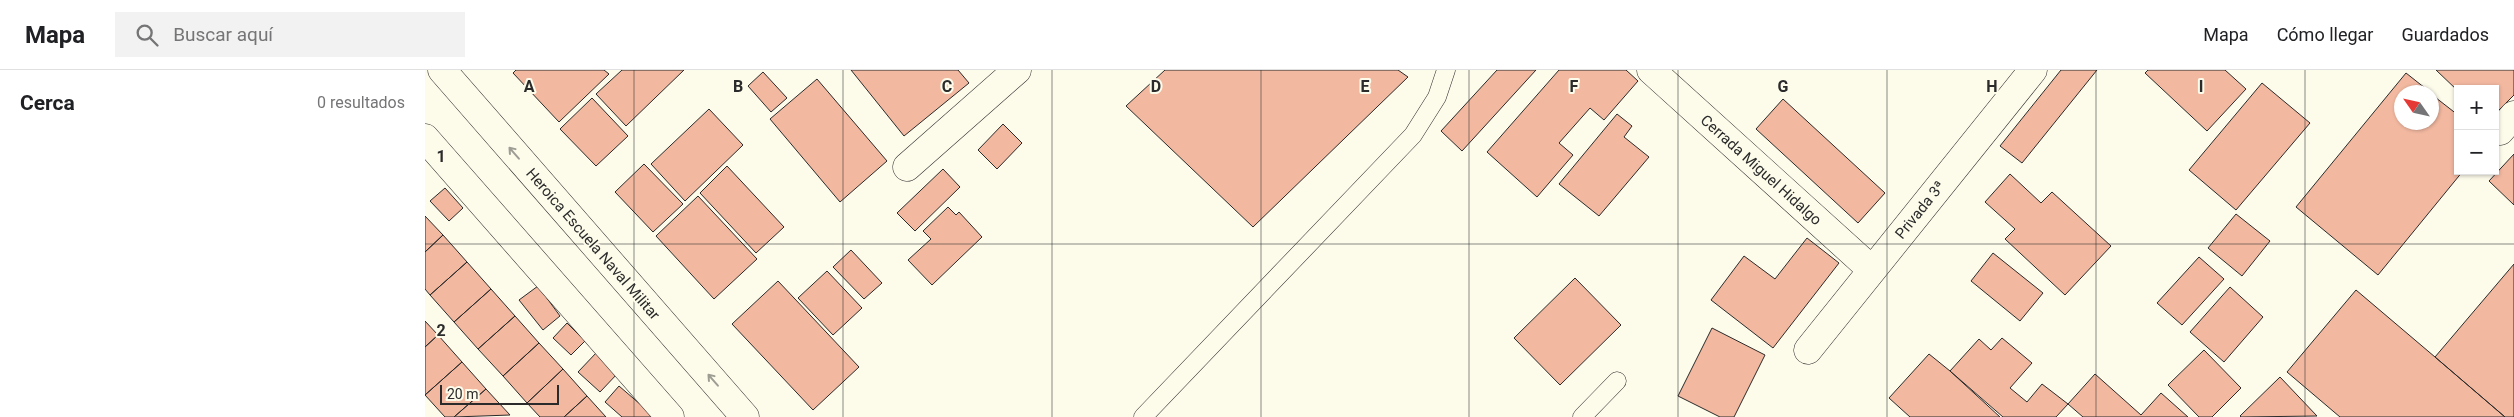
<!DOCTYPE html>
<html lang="es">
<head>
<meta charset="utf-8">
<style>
	body { margin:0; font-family:Roboto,sans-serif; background:#f2f2f2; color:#202124 }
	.controls { position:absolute; right:15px; top:15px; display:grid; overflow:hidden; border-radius:0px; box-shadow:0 1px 4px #0004 }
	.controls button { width:45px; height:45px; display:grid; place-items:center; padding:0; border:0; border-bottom:1px solid #e0e0e0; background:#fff; color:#202124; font:25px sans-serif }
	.compass { position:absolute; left:1969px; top:15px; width:45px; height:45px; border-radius:50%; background:#fff; box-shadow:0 1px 4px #0004; rotate:304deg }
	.scale { position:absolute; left:15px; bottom:12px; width:119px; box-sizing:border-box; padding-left:5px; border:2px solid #2b2b2b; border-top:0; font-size:14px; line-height:18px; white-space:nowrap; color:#2b2b2b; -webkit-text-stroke:4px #fdfbea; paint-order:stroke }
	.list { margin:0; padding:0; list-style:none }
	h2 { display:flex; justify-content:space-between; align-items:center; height:65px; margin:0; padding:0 20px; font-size:21px }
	h2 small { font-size:16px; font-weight:400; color:#757577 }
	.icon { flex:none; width:28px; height:28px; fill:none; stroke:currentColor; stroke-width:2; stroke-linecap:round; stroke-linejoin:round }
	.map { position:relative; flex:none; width:2089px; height:347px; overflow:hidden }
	header { display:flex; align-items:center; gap:30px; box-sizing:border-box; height:70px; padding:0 25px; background:#fff; border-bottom:1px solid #e0e0e0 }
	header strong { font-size:24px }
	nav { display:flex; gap:28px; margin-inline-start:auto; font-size:18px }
	.search { width:350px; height:45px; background:#f2f2f2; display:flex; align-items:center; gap:12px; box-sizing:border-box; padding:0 18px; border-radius:0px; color:#757577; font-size:19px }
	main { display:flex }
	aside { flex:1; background:#fff }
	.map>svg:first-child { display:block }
	.building { fill:#f2b8a0; stroke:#2b2b2b }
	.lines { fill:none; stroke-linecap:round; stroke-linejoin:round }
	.lane-casing { stroke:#2b2b2b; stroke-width:19 }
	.street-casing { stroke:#2b2b2b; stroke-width:29 }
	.primary-casing { stroke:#2b2b2b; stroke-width:29 }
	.lane { stroke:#fdfbea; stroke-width:18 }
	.street { stroke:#fdfbea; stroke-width:28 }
	.primary { stroke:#fdfbea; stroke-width:28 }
	.oneway { stroke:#9e9d94 }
	.grid { fill:none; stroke:#2b2b2b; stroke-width:1; stroke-opacity:0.55 }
	.labels { text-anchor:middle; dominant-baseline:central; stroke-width:4; stroke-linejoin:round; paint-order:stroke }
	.street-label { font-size:15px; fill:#2b2b2b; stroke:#fdfbea }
	.grid-label { font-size:16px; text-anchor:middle; font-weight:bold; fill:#2b2b2b; stroke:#fdfbea; stroke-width:4; stroke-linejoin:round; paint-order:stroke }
</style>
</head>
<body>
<header>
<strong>Mapa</strong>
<div class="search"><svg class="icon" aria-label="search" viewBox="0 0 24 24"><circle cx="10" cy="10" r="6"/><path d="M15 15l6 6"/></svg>Buscar aquí</div>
<nav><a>Mapa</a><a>Cómo llegar</a><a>Guardados</a></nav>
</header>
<main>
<aside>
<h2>Cerca<small>0 resultados</small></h2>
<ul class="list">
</ul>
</aside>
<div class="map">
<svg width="2089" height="347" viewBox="0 0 2089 347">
	<rect width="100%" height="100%" fill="#fdfbea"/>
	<!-- building -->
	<path class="building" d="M91,0H179L184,4L134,52L88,3Z
		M197,0H259L201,56L171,24Z
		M426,0H533L544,13L479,66Z
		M740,0H973L983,7L828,157L701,36Z
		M1072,0H1111L1037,81L1016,61Z
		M1134,0H1201L1213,11L1179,50L1165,38L1134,73L1148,85L1112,127L1062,82Z
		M1636,0H1672L1597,93L1575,76Z
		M1723,0H1800L1821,19L1782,61L1720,3Z
		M2011,0H2089V25L2070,44V19H2033V21Z
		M338,2L362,28L346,42L323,16Z
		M1981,3L2005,22H1976V52H2006V24L2033,45V101H2038L1953,205L1871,137Z
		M392,9L462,91L415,132L345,49Z
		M1837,13L1885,53L1811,140L1764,100Z
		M167,28L203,66L171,96L135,59Z
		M1358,29L1460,123L1433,153L1331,59Z
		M284,39L318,75L260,131L226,94Z
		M1192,44L1207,56L1199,67L1224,87L1174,146L1134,114Z
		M578,54L597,73L572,99L553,80Z
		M2089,84V135L2064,111Z
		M219,94L258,134L228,162L190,122Z
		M302,96L359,157L331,183L275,123Z
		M518,99L535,117L490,161L472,143Z
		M1585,104L1616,133L1627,122L1686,176L1640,225L1580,169L1590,159L1560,132Z
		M20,118L38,138L24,151L5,131Z
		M273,126L332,189L289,229L231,166Z
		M523,137L531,145L534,142L557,167L507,215L483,190L506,169L498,161Z
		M1811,144L1845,171L1817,206L1783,178Z
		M0,146L18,165L0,182Z
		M18,165L42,192L5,225L0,219V182Z
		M1382,168L1414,193L1348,278L1286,230L1319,186L1350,209Z
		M426,180L457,213L439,229L408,197Z
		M1568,183L1618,223L1595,251L1546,211Z
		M1774,187L1799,209L1757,255L1732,233Z
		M42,192L66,219L29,252L5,225Z
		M2089,194V347H2080L2010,287Z
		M402,201L437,238L408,265L373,228Z
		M1150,208L1196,255L1135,315L1089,268Z
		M353,211L434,297L388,340L307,254Z
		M113,216L135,246L118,260L94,230Z
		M1805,217L1838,247L1799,292L1765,262Z
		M66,219L90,246L53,279L29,252Z
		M1931,220L2010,287L2080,347H1915L1862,302Z
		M90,246L114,273L78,306L53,279Z
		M0,251L13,265L0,277Z
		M142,253L160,271L146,285L128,268Z
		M1287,258L1340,285L1309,347H1295L1253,326Z
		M13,265L37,292L0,325V277Z
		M1577,268L1607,293L1585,318L1602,332L1617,314L1643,334L1631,347H1578L1525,301L1554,269L1566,280Z
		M114,273L138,299L102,333L78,306Z
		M1779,280L1816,318L1787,347H1774L1743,315Z
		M172,282L193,303L175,322L153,302Z
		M1504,284L1525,301L1575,347H1485L1464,328Z
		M37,292L61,319L29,347H20L0,325Z
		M138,299L162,326L139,347H115L102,333Z
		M1670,304L1716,345L1736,323L1763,347H1658L1643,334Z
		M1855,307L1892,346L1816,347L1815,346Z
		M194,316L230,347H197L180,332Z
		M61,319L85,345L29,347Z
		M162,326L181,347H139Z"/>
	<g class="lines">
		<!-- lane casing -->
		<g class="lane-casing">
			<path id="lane" d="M718,347L988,65L1012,27L1021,0
				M1157,347L1192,311"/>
		</g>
		<!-- street casing -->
		<g class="street-casing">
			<path id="street" d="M1226,0L1447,200
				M2075,61L2089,45
				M0,68L245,347
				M482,97L592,0
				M1383,280L1608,0"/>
		</g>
		<!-- primary casing -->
		<g class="primary-casing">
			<path id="primary" d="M17,0L320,347"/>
		</g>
		<!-- lane -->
		<use href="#lane" class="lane"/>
		<!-- street -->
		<use href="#street" class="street"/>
		<!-- primary -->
		<use href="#primary" class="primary"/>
	</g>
	<!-- one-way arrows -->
	<defs><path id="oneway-shaft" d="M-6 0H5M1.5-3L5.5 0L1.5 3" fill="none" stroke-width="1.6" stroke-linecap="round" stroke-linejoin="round" transform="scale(1.25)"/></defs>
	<g class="oneway">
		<use href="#oneway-shaft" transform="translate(89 83) rotate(-131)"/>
		<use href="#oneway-shaft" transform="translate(288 310) rotate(-131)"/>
	</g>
	<!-- grid -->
	<path class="grid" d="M209,0V347M418,0V347M627,0V347M836,0V347M1044,0V347M1253,0V347M1462,0V347M1671,0V347M1880,0V347M0,174H2089"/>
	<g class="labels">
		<!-- street labels -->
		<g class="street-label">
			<text transform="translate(1336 100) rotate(42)">Cerrada Miguel Hidalgo</text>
			<text transform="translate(1495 140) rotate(-51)">Privada 3ª</text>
			<text transform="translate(168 174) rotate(49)">Heroica Escuela Naval Militar</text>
		</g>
	</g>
	<g class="grid-label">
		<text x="104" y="22">A</text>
		<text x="313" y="22">B</text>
		<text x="522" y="22">C</text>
		<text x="731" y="22">D</text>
		<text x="940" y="22">E</text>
		<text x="1149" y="22">F</text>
		<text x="1358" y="22">G</text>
		<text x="1567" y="22">H</text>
		<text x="1776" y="22">I</text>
		<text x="16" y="92">1</text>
		<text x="16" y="266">2</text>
	</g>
</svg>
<div class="controls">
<button>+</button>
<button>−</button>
</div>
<svg class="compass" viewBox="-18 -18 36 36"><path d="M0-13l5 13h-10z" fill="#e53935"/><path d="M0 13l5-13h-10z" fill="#757577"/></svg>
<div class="scale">20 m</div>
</div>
</main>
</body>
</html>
